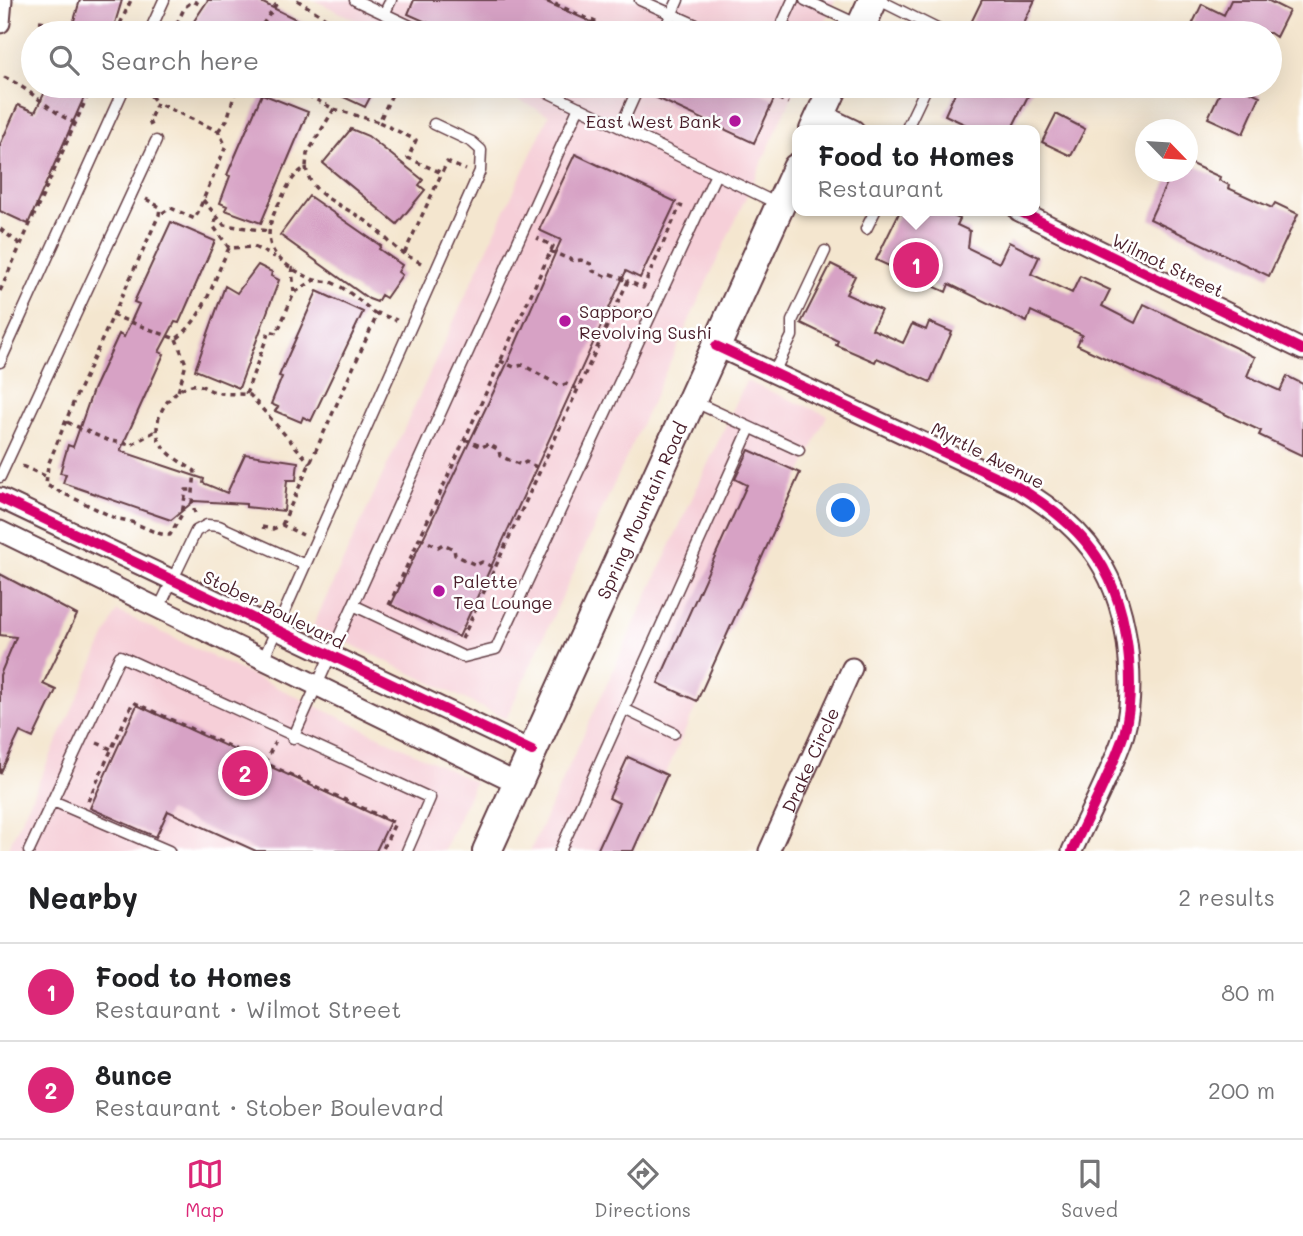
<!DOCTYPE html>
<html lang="en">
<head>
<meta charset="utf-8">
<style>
	body { margin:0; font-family:Mali,sans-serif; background:#f2f2f2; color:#202124 }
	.compass { position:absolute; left:1135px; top:119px; width:63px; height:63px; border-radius:50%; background:#fff; box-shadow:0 7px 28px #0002; rotate:115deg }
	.you { position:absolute; left:844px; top:511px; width:24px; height:24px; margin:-18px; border:5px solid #fff; border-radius:50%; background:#1a73e8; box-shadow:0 0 0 10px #1a73e833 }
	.badge { display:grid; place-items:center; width:46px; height:46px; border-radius:50%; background:#db2777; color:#fff; font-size:23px; font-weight:700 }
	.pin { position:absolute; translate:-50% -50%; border:4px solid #fff; box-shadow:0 2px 7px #0006 }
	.popup { position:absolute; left:792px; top:125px; width:248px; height:91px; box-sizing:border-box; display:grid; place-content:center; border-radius:14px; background:#fff; filter:drop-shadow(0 2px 5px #0005); font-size:23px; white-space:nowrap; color:#757577 }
	.popup b { font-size:26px; color:#202124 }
	.popup::after { content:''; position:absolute; left:50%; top:100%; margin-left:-14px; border:14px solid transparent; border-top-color:#fff }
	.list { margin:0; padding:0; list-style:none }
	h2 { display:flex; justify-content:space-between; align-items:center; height:91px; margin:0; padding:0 28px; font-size:30px }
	h2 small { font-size:23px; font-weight:400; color:#757577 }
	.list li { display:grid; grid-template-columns:46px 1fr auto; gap:21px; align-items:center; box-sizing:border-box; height:98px; padding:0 28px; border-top:2px solid #e0e0e0 }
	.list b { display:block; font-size:26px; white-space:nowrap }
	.list p { margin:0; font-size:23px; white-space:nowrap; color:#757577 }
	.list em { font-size:23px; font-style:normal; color:#757577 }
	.icon { flex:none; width:38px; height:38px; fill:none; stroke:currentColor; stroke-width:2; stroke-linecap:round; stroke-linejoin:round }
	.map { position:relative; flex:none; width:1303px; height:851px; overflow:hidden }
	.search { position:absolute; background:#fff; box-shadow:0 7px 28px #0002; left:21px; right:21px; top:21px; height:77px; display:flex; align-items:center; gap:18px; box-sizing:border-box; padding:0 24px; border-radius:38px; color:#757577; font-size:26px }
	.sheet { height:287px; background:#fff }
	nav { display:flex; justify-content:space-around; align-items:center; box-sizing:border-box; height:98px; border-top:2px solid #e0e0e0; background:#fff; font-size:19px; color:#757577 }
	nav a { display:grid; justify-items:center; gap:4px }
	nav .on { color:#db2777 }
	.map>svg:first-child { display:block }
	.built { fill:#f6cfd8 }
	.building { fill:#d7a2c5 }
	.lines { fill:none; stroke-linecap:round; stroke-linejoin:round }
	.lane-casing { stroke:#643d44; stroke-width:13 }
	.street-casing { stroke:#643d44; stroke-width:23 }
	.secondary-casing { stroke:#643d44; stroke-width:32 }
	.path { stroke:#643d44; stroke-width:3.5; stroke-dasharray:5 5; stroke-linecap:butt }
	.lane { stroke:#fff; stroke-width:10 }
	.street { stroke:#fff; stroke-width:19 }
	.secondary { stroke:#fff; stroke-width:28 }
	.cycleway-casing { stroke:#fff; stroke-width:15 }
	.cycleway { stroke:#d6006c; stroke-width:10 }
	.poi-dot { fill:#b5179e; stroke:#fff; stroke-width:2.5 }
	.labels { text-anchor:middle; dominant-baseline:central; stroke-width:5; stroke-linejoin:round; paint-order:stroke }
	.poi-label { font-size:18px; fill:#4a1f2b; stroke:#fff; text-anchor:start }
	.street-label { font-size:18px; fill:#4a1f2b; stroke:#fff }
</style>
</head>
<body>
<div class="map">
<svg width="1303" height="851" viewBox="0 0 1303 851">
	<rect width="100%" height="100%" fill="#fff"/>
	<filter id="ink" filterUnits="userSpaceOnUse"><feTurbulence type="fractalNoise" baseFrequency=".0143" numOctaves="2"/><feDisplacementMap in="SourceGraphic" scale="14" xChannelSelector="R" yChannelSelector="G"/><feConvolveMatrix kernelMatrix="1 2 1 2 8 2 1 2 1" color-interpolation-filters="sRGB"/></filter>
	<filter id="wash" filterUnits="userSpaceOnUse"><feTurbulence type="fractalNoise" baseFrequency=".00686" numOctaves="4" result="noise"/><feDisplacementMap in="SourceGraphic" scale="28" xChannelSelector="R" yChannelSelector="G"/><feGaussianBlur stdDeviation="1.57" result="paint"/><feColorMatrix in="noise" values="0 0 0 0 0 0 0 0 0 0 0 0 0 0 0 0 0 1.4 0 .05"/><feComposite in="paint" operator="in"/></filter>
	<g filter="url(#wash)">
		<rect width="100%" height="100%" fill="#f4e6cf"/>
		<!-- built -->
		<path class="built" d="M314,0H835L820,33H382Z
			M490,86H797L506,719L313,626L549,115Z
			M746,381L827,415L631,851H530Z
			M117,611L475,782L444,851H7Z"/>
		<g id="blocks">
			<!-- building -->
			<path class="building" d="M80,0H122L112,33L73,24Z
				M208,0H257L324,33H186Z
				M414,0H542L616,33H451L408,14Z
				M982,0H1035L1019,33H966Z
				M1231,0H1267L1289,11L1276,37L1270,33H1188L1202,4L1224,15Z
				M48,86H89L28,224L0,211V145L18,105L35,112Z
				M320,86H376L365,107Z
				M646,86H745L774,99L754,143L644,92Z
				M958,86H1033L1011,130H977L945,115Z
				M1223,86H1238L1260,96L1243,134L1208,118Z
				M262,94L308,112L261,223L225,210L227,206L220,203L230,176L227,175Z
				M1056,114L1085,129L1071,156L1042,142Z
				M351,129L368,136L423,180L419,185L425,190L397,224L323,163Z
				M575,154L676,202L640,278L626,271L459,637L391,605L505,368L561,240L539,230Z
				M1187,162L1220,177L1219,180L1229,185L1228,188L1272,208L1275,203L1298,214L1269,276L1150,219L1172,172H1187Z
				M309,196L381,246L379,249L402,265L398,272L402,275L386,298L381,295L377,302L369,299L280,235Z
				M900,211H942L960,219L957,225L970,231L968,248L999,263L1009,242L1039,257L1031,274L1072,293L1080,276L1110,290L1102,306L1135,323L1144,304L1255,357L1247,376L1280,391L1287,376L1303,384V456L1259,435L1261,431L1077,345L1082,335L1031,311L1027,322L949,284L946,292L876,260Z
				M171,222L215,241L179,323L175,322L159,352L164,354L120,451L204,479L203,483L227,493L245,454L298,462L296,480H287L284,511L246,507V504L194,501L171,520L63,483L66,474L60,473L68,445L73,447L93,390L119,334L124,337L139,304L134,302Z
				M831,264L855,276L846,294L881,310L872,329L903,343L912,324L926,330L929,322L952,332L930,382L877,358L875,362L836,345L838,341L801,323Z
				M258,265L272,272L271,276L279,280L239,388L195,370L225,286L237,293Z
				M317,291L363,312L311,421L303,417L301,422L275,411L278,407L271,404L282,377L279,376Z
				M749,450L800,473L697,701L658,683L747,485L735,479Z
				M0,574L77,615L43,684L56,690L33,738L20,732L0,774V675L16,637L0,635Z
				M137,705L390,822L376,851H256L168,811L156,837L90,808Z
				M628,757L667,775L633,851H597L619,803L609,798Z"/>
		</g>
	</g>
	<g filter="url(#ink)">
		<use href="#blocks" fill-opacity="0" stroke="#643d44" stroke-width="2"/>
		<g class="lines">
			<!-- lane casing -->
			<g class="lane-casing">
				<path id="lane" d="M355,0L425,33
					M640,0L714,33
					M805,0L859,25
					M879,0L945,33
					M384,14L391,0
					M149,33L164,0
					M663,33L678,0
					M778,33L793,0
					M535,86L780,205
					M621,126L639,86
					M906,130L927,86
					M866,229L875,211
					M0,362L125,86
					M774,372L792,336V321L825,251
					M695,402L799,450
					M0,477L156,141
					M353,605L464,657L496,649L716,174
					M159,608L196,531L207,525L219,526L303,564
					M263,660L480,171L481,150L472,142L434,124
					M624,709L674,733
					M293,738L579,107
					M53,801L169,851
					M29,851L120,656L430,798L407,851
					M560,851L750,428"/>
			</g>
			<!-- street casing -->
			<g class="street-casing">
				<g id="street">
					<path d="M0,23L2,0"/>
					<path d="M821,114L854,130"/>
					<path d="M1019,211L1303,350"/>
					<path d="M716,346L1016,486C1088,528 1122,575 1129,660C1131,685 1131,709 1124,734C1111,774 1089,813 1072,851"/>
					<path d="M0,498L532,751"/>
					<path d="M0,531L517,783"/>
					<path id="s1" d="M769,851L852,668"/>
				</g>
			</g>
			<!-- secondary casing -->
			<g class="secondary-casing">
				<g id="secondary">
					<path d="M858,33L873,0"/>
					<path d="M814,130L834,86"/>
					<path id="s2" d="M487,851L797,168"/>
				</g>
			</g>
			<!-- path -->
			<path class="path" d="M297,0L349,33
				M546,0L620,33
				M39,21L77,27L86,33
				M116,33L131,0
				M172,33L185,7L193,1L199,4
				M257,33L279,0
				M4,77C31,89 49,111 75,123
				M149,86L151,96L157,103
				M290,86L334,109L379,122
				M396,86L379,122L416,140L408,158L442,173
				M751,86L788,103
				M334,109L307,154L306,167C290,177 287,189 278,205C257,245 275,262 312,279C318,282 326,280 333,283C349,290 363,304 377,315
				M151,126L149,121L157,103L218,131L226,146L195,219L171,208L159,215
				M218,131L227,120L237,86
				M306,167C310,197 344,205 366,221C380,231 390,244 404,254
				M146,199L160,207L159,215L74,401L48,465L46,485L117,519C136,520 152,535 170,535L182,514L186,490H194
				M203,200L224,225L268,231
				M216,218L214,227L229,248L254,247L275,257
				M0,229L20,244
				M550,251L574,261L581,260L591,264L593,271L605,276L611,274L628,281
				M421,263L404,254L447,162L466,170
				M292,267L294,293
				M0,291L92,86
				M112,315L176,339C205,318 213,280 229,248
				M176,339L186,364L178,392
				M500,361L514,367L523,365L560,386L566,384L578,389
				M246,394L269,331L277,333L294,293L314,280
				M67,422L107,440L131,445L157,430
				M465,439L482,447L488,444L499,450L500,456L521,465L526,462L541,469
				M22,466L45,476
				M195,513L192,503L195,471C184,464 169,456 161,444C148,423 169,389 192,385C201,384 205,388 212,391C224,395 238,393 250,395L310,463
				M282,525L378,313L395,320L396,318
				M262,527L273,529L282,525L303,535
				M420,538L438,547L443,544L454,549L455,555L476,565L482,562L495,568
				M389,605L553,246L537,238
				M462,639L628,281L643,288L680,206L683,207
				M97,743L111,749
				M265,763L275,742
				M88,801L133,702L395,823L382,851"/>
			<!-- lane -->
			<use href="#lane" class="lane"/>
			<!-- street -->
			<use href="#street" class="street"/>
			<!-- secondary -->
			<use href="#secondary" class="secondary"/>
			<!-- cycleway casing -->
			<g class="cycleway-casing">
				<path id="cycleway" d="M1019,211L1303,350
					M716,346L1016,486C1088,528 1122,575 1129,660C1131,685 1131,709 1124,734C1111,774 1089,813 1072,851
					M0,498L532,751"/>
			</g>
			<!-- cycleway -->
			<use href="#cycleway" class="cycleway"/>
		</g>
	</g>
	<!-- markers -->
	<g class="poi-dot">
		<circle cx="735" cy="121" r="7"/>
		<circle cx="565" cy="321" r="7"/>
		<circle cx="439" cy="591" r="7"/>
	</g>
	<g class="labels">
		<!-- poi labels -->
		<g class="poi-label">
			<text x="721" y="121" text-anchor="end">East West Bank</text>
			<text x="579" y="311">Sapporo<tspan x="579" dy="21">Revolving Sushi</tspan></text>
			<text x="453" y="581">Palette<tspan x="453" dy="21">Tea Lounge</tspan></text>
		</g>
		<!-- street labels -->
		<g class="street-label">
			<text transform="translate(1168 265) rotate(26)">Wilmot Street</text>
			<text transform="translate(988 455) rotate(27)">Myrtle Avenue</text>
			<text stroke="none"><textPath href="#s2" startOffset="374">Spring Mountain Road</textPath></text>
			<text transform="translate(274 609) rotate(26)">Stober Boulevard</text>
			<text stroke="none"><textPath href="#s1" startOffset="100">Drake Circle</textPath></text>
		</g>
	</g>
</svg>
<svg class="compass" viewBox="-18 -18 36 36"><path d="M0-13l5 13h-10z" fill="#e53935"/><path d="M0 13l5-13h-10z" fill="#757577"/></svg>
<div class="you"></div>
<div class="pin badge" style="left:916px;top:265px">1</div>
<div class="popup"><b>Food to Homes</b>Restaurant</div>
<div class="pin badge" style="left:245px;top:773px">2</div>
<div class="search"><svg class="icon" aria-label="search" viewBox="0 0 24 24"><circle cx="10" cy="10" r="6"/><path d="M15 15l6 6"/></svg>Search here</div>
</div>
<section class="sheet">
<h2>Nearby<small>2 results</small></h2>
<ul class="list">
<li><span class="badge">1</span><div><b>Food to Homes</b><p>Restaurant · Wilmot Street</p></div><em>80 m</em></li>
<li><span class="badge">2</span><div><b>8unce</b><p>Restaurant · Stober Boulevard</p></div><em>200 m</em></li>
</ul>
</section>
<nav>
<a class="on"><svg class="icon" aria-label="map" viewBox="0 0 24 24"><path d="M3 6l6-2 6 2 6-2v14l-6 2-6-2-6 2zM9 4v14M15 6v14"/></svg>Map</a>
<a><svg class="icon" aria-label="directions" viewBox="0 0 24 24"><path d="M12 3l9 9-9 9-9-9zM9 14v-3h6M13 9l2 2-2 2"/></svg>Directions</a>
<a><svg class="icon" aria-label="saved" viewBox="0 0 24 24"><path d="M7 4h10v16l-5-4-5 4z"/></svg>Saved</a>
</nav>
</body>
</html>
